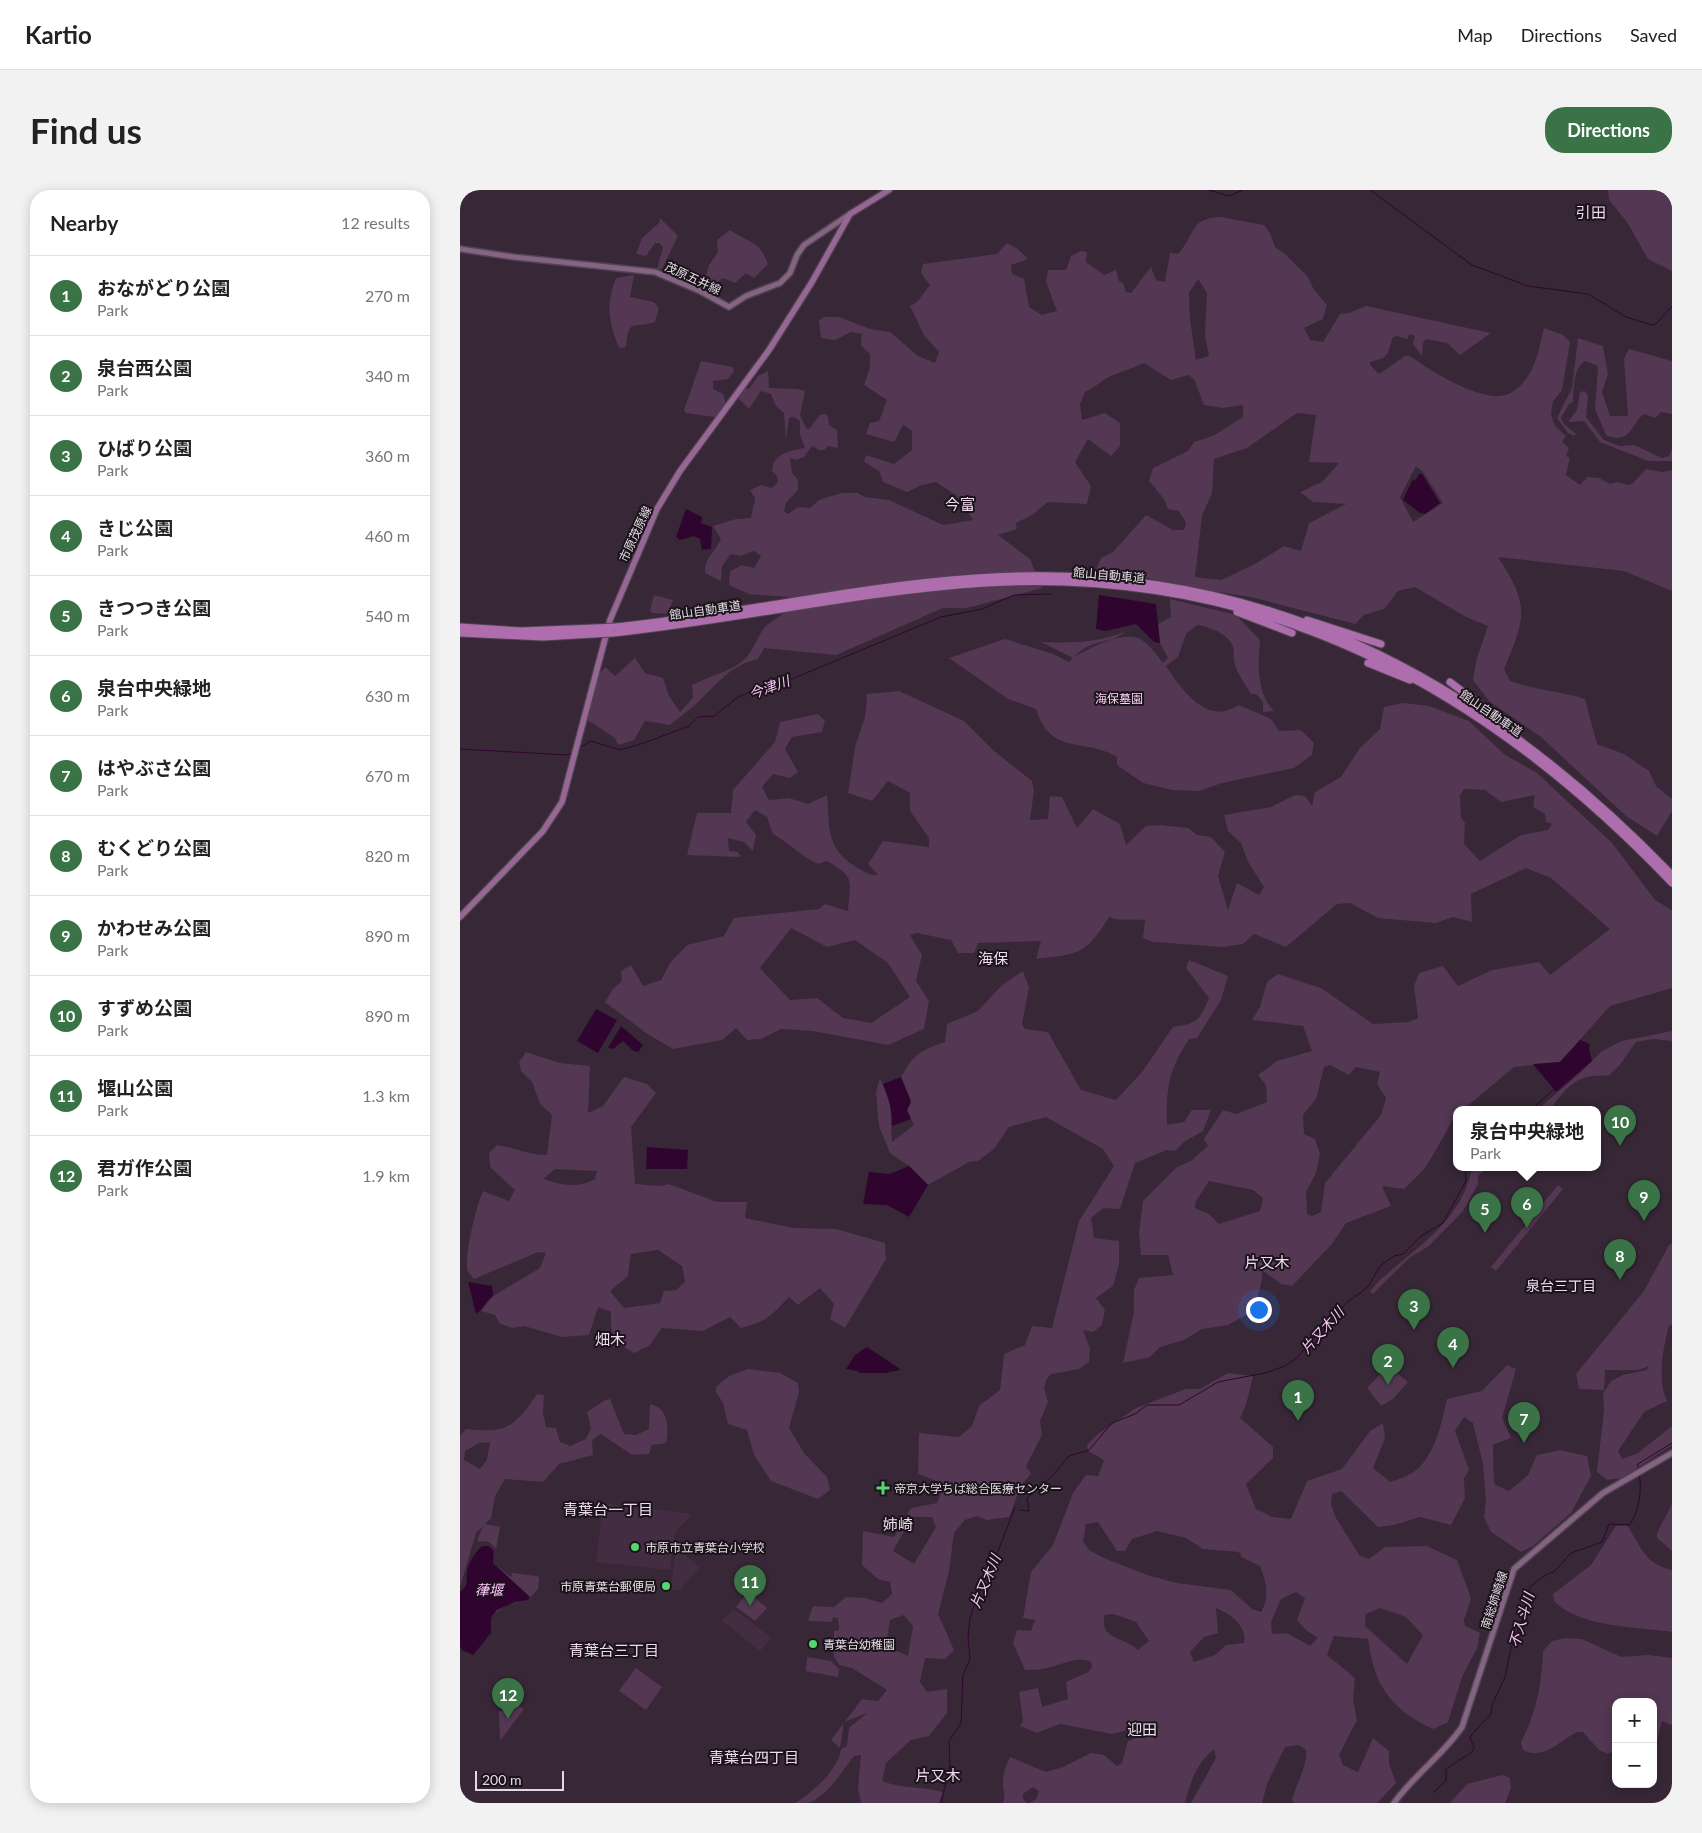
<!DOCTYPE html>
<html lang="en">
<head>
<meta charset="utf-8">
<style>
	body { margin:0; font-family:Lato,"Noto Sans JP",sans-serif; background:#f2f2f2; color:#222 }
	.controls { position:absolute; right:15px; bottom:15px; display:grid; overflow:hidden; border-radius:10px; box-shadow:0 2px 12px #0003 }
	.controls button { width:45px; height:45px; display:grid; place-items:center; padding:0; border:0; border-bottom:1px solid #e0e0e0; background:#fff; color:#222; font:25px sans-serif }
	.scale { position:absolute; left:15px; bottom:12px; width:89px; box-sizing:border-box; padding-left:5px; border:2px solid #e4d9e3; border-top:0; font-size:14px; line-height:18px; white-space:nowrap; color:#e4d9e3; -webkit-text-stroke:4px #1a131a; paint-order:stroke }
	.you { position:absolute; left:798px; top:1119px; width:18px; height:18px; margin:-12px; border:4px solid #fff; border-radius:50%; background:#1a73e8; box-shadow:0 0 0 8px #1a73e833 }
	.badge { display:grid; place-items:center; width:32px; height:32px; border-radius:50%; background:#397346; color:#fff; font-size:16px; font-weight:700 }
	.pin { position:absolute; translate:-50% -41px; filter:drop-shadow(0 1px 2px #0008) }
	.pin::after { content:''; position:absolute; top:26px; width:18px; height:15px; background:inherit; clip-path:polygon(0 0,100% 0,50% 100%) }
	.popup { position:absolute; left:993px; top:916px; width:148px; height:65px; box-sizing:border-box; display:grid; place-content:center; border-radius:10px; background:#fff; filter:drop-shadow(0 1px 4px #0005); font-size:16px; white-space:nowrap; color:#767676 }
	.popup b { font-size:19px; color:#222 }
	.popup::after { content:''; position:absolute; left:50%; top:100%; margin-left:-10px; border:10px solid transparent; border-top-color:#fff }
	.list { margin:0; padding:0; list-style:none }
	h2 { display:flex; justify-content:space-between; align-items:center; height:65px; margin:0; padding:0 20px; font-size:21px }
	h2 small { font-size:16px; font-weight:400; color:#767676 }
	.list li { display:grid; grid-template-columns:32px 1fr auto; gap:15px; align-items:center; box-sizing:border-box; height:80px; padding:0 20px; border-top:1px solid #e0e0e0 }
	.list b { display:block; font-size:19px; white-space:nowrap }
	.list p { margin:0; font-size:16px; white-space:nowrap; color:#767676 }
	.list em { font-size:16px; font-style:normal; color:#767676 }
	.map { position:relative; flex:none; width:1212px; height:1613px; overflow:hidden; border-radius:20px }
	header { display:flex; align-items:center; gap:30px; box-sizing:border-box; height:70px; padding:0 25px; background:#fff; border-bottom:1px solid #e0e0e0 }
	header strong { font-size:24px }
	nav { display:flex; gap:28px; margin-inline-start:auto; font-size:18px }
	.intro { display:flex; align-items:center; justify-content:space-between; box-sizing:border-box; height:120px; padding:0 30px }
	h1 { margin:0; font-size:35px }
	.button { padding:12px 22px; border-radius:20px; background:#397346; color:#fff; font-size:18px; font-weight:700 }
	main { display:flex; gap:30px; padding:0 30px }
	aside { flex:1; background:#fff; border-radius:20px; box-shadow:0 2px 12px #0003 }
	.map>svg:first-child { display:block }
	.built { fill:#432d42 }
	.green { fill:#543753; fill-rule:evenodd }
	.water { fill:#2f042f }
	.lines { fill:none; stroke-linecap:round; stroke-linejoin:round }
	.stream { stroke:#2f042f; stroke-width:1 }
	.secondary-casing { stroke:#514451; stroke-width:8 }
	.primary-casing { stroke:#514451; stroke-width:8 }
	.motorway-casing { stroke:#514451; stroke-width:9 }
	.secondary { stroke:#846383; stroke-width:5 }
	.primary { stroke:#966795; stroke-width:5.5 }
	.motorway { stroke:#ae6dad; stroke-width:7 }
	.motorway-bridge-casing { stroke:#514451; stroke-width:9; stroke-linecap:butt }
	.motorway-bridge { stroke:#ae6dad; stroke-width:7 }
	.poi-dot { fill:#56d671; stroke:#1a131a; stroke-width:2 }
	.labels { text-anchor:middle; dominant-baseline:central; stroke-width:4; stroke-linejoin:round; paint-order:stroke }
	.street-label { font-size:12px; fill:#e4d9e3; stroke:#1a131a }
	.park-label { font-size:12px; fill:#fbcff9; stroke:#1a131a }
	.poi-label { font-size:12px; fill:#e4d9e3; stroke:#1a131a; text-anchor:start }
	.water-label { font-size:14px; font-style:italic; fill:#fdc4fb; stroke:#1a131a }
	.neighbourhood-label { font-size:14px; fill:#f1dbf0; stroke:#1a131a }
	.quarter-label { font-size:15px; fill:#f1dbf0; stroke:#1a131a }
</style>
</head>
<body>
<header>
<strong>Kartio</strong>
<nav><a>Map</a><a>Directions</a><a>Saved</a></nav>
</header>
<div class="intro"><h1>Find us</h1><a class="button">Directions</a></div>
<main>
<aside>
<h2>Nearby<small>12 results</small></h2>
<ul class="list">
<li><span class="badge">1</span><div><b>おながどり公園</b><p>Park</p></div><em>270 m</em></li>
<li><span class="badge">2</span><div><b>泉台西公園</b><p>Park</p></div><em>340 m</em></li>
<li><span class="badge">3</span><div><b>ひばり公園</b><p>Park</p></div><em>360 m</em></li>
<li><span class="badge">4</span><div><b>きじ公園</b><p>Park</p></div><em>460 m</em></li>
<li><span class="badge">5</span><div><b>きつつき公園</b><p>Park</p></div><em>540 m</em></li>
<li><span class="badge">6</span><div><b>泉台中央緑地</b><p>Park</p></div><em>630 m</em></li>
<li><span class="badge">7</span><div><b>はやぶさ公園</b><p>Park</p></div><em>670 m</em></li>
<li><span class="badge">8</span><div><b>むくどり公園</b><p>Park</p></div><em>820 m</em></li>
<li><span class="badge">9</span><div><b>かわせみ公園</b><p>Park</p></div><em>890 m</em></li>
<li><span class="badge">10</span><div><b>すずめ公園</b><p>Park</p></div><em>890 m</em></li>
<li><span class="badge">11</span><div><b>堰山公園</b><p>Park</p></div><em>1.3 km</em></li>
<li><span class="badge">12</span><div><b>君ガ作公園</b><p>Park</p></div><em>1.9 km</em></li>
</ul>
</aside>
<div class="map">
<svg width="1212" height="1613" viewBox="0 0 1212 1613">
	<rect width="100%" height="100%" fill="#372737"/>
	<!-- built -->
	<path class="built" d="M143,1313L232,1324L215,1343L210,1380L136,1372Z
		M216,1357L240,1378L219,1401L211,1399Z
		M274,1419L312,1448L300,1461L262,1431Z"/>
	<!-- green -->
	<path class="green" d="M1148,0H1212V81L1188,69L1167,32L1149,10Z
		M199,27L218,46L202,79H197L203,57L199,53H195L186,66L176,64L182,48L200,32Z
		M761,27L804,35L810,43L815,57L825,64L848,87L854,100L867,115L863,129L844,138L850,150L863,152L880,124L889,123L906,116L1031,143L1000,165L987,153L966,149L963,153L962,166L953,154L955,146L950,144L947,149L937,146L933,147L928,163L923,168L910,172V175L919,184L945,166H950C969,180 1020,212 1045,205C1054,203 1063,194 1068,186C1077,173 1080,154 1084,138L1103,145L1110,152L1102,200L1093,211L1091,224L1095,236L1106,246L1102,252L1109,258L1106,266L1110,268L1106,285L1120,295L1127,287L1139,288L1150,294L1158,292L1167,295L1172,294L1186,279L1202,282L1212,280V401L1164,381L1038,367C1070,416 1066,427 1044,479L1050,491C1075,500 1100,501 1125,509L1137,554L1164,564L1189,581L1196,596L1212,609V621L1197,646L1166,626L1081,547L1029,511L1013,490L1016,471L1028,436L1006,427L955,397L938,401L924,419L904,425L895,434L791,407L725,397L683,387L634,384L641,368L653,362L686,325L713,340H724L726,333L719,321L708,319L704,309L689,291L693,278L728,261L734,252L753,246L783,227V215L763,218L744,215L734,189L728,185L711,190L684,173C673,178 663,181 653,185C643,189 635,198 625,202L620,214L622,230L645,223L660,233V256L651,266L628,249L615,272L631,296L627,314L588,312L572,325L556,333L557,339L538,345L570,369L582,398L507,418H483L376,465L304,458L298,469C268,476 256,496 235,515C227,522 218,528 210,535L185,531L174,550L158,555L155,548L126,529L133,493L145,477L155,486L175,468L185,483L203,488L209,506L220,522L233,508L232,495C249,486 268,483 284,470C294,461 299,441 307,435C319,426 329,424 329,407L289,404L269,395L270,381L282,375L294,378L301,366L294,361L280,366L271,364L262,376L261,391L245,383C244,368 256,361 261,349L253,336L276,329L291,328L295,308L290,300L301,295L312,298L318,292L317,286L312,281C313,263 329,261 345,258L340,245V231L334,227L329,228L326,250L324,223L316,216L311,204L301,201L289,219L278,208L283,197L289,199L298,186L308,181L309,198L337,199L345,201L340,225L346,238L349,239L360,225L365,224L368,226L369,235L377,240L378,258L368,256L365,260H359L352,256L344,267L336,270L330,268L332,283L338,290V300L326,313L324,321L328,324L338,317L350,318L359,310L368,307L382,303H398L405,307L429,310L483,335L513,330L497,306L476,292L462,295L447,302L423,292L419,281L404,272L406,265L434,274L452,260V241L443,235L434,252L406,244L410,233L419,231L427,210L404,195L410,177V164L401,156L402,144L391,142L375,150L361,148L359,130L364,127H379L410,139L430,142L458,166L475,173L479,162L464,145L450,116L457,112L470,95L461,83L463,74L537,64L547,53L558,59L568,69L551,75L552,84L564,89L569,117L582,125L597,121L586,92L588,80H606L611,66L621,61L627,62L626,72L644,85L656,80L659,91L663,93L666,102L671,103L691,77L696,90L705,92L710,63L718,64C736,44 729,28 761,27ZM738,89L747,103L745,145L749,166L736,170L730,129L729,103ZM837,223L856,225L849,272L879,273L862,292L840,302L853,312L886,314L849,333L841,361L824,356L795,374L761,390L735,387L742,326L752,303L754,269L787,258ZM956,276L963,282L983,313L953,332L940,307Z
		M270,40C288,53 299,49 308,74L294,88L286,83L275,93L263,88L251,96L243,97L249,75L258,62L257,50Z
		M174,85L170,107L194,112L199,118L195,132C171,139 169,128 166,157L159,158C149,131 145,116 156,88Z
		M1118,148L1143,156L1148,184L1142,202L1150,226H1168L1164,169L1169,159L1212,171V224L1201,222L1195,228L1184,224C1171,233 1171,256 1146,245L1135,219L1138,176L1125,171C1113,178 1114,199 1113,212L1109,214L1101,228L1104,234L1116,244L1114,246L1108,243L1097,228L1112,198Z
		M241,171L273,177L274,182L268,189L253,191V199L263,204L266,215L262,228L226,223L224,220Z
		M1125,201L1128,206L1126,227L1144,250L1160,256L1174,255L1202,268L1209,266L1212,259V271H1188L1140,252L1124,231L1108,232L1117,220L1120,202Z
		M194,405L213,410L207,424L192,423L190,420Z
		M710,409L776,425L800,450C798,473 796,503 814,521L803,522V512L796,504H791C785,494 777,483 774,472C773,469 774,464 774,461C772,445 751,437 737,435L726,444L718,467L706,476C718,494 739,526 765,521C770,520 775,517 779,515L811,529L819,541L841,540L854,553L852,565L834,578L762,593L739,601L712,600L683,593L657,575V567C625,547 591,567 576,519L548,509L489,468L545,449L593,464L609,472L613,468L581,452C610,453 639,453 666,441C649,456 633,447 614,467C630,458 659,442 678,448C688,452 697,465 703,473L708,468L700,453L698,434L711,427Z
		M439,501L504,531L534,561L572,591L574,600L570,630L588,629L590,606L602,607L617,638L633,619L660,634L666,655L686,636L699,635L729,638L737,645L751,647L765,662L758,686L768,720L777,693L799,705L804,697L788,672L781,653L768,641L764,625L811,617L835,605L845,606L852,616L855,602L881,587L900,558L920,539L924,517L943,513L969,516L1009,531L1044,564L1077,583L1153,654L1195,710L1212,720V798L1150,816L1100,872L1054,877L1004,919H997C997,924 971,969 967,975C960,984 952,991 944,999L922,996L931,1016L886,1033L872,1054L832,1096L821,1094L802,1080V1090L794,1121L768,1135L742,1139L724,1150L700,1157L690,1167L663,1173L674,1122V1100L679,1088L713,1085L708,1065H681L679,1042L683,1011L717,977L731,971L748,956L744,949L763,920L776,924L807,912L806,895L798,885L817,871L852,861L843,836L792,830L800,817L807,792L818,784L861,798L913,834L949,832L958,828L954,796L959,783L983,776L998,796L1032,780L1079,772L1090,785L1150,739L1091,688L1066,678L1011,704L1012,732L993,727L976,733L918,728L890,713L877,714L826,757L794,744L783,754L763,757L693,752L683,748L685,730C672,728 661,732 649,727C626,765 618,764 576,769L581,751L518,753L514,763H498L491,750L457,743L450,745L462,765L456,791L469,811L464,839L428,855L353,841L321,839L301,849L287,850L276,838L262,850L213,859L186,843L145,812L153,799L162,791L161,781L171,775L183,796L201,790L210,773L227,755L264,746L274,728L359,719L365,714L388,721C390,689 396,688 367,671L358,674C342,667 329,653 313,644L307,627L295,620L286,632L296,645L293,661L284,652L268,648L269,661L278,662L281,667L227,665L237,623H271L273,600L315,552L320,532L358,524L365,531L362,542L332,547L325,559L338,582L330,588L313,584L302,597L309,610L329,608L348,614L367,605C370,639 366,658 396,677C404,682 409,685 418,685L408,674L423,651L469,657V648L450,621V603L428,591L412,611L388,603L395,557L405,527L407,504ZM1004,599L1025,600L1041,612L1075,605L1073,617L1085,624L1086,632L1092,634L1088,640L1061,645L1020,671L1004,654L1005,633L1001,627L1000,605ZM331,738L367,757L395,750L428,773L450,807L411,833L383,828L357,808L330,810L300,778ZM870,875L889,885L896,877L920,882L917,894L926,908L921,925L865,993L861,1022L852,1026L847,1024L846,1002L856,983L860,964L855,949L844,944L843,925L856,909L864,877ZM749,991L793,1000L803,1008L800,1021L759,1034L749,1024L735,1018L736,1011Z
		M729,770L768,786L761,810L737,848L729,849C709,880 706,897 707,935L724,932L732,920H751L743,941L724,952L715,961L707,960L675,973L660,1019L643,1018L631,1028L634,1048L659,1051V1074L653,1096L636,1108L645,1120L642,1135L633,1142L623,1140L630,1159L629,1172L619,1179L591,1184L586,1190L584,1198L588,1212L580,1231L582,1245L566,1276L571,1284C557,1297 557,1310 549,1327L527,1330L517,1326L505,1330L494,1343L489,1381L478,1424L494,1460L485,1469L465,1468L460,1492L467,1502L487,1499V1523L469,1546L451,1550L426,1573L422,1591C442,1599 463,1596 483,1602L479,1613H401L398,1599L401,1565L394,1566C383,1580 368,1605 351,1612C347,1613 340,1613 335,1613C352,1603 379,1579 381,1559L387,1556L389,1538L407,1523L384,1532L380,1558L371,1550L402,1509L418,1511L427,1500L392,1478L379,1475L374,1467V1441L379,1440L378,1428L373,1427L372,1432L348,1431L353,1416L374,1417L386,1407L405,1408L422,1413L432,1404L430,1392L418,1389L402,1375L403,1341L434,1347L451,1318L477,1313L482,1300L479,1292L458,1284L459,1243L499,1247L512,1236L519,1216L540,1200L544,1164L565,1155L572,1136L592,1138L619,1031L654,976L643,959L586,927L549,937L534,959L518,971L509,972L468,995L449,976L430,963L419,936L416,902L420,888L430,912L432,952L454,935L447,920L451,911L441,887C454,864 461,860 485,852L487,834L518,821L542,795L563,781L569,797L562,834L565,839L588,842L621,900L656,910L682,882L713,837C738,833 739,831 749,808L726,778ZM452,1327H472L476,1337L454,1374L433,1361ZM444,1425L453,1436L448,1466L426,1456L430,1430Z
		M1212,841V851L1193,849L1176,852L1159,876L1148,886C1119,883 1106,896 1091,919H1078L1120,883L1142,861L1162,851Z
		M66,862L100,873L130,876L128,923L143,916L164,887L187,894L196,903L171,937L175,994L201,996L209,994L257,1012H287L285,1028L334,1038L376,1039L425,1053L426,1069L385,1138L370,1129L374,1114L360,1098L338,1115L329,1107C312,1125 306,1132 281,1138L270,1127L243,1141L202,1138L189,1156L174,1163C153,1151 150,1146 151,1122L138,1117L129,1145L102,1147L64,1136L53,1138L40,1134L35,1125L21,1121L33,1106L80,1078L86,1063L78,1062L14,1089C12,1086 8,1083 7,1079C5,1063 16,1016 23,1001L49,1011L55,1000L30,977L29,963L37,955C55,958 69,965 87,965L92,925L80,914L72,892L61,881L59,872ZM95,979L137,981L135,989C118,999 101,995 83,989ZM198,1060L222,1076L225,1092L216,1100L204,1101L200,1113L164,1118L150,1101L168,1086L171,1064Z
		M1012,977H1028L1018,986V994L1003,1021L969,1056L949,1068L913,1104L910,1101L920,1090C958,1056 1002,1031 1012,977Z
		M1098,995L1103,999L1036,1081L1031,1077Z
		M1212,1053V1134L1209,1136C1203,1157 1197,1191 1207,1211L1184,1222L1158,1261L1162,1269L1178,1263L1212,1236V1255L1162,1288L1147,1290L1137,1282L1144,1220L1143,1204L1151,1191L1163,1185L1187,1180L1189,1176L1178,1180H1145L1144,1200L1119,1199L1116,1184L1184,1101L1209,1055Z
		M1047,1175L1056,1179L1042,1228L1051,1248L1033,1255L1034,1294L1049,1301L1068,1285L1077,1265L1100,1260L1127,1266L1131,1286L1111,1323L1073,1356L1061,1362L1031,1342L1024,1327L1026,1310L1023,1274L1013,1233L1004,1227L995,1241L1009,1280L1004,1288L1005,1308L991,1335L960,1327L934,1335L918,1337L881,1301L872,1304L871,1314L876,1328L900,1366L909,1369L925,1357L967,1356L997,1370L1011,1408L1004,1430L1005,1436L1020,1443L1017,1458L1002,1487L988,1532L973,1539C930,1519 914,1495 908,1449L874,1446L867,1465L895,1488L893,1510L897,1530L879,1565L883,1575L898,1582L913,1548L929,1561V1574L936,1593L917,1613H834L832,1610C836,1594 848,1575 846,1560L839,1555L825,1557L807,1594L802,1613H731L756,1568L754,1559C736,1574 731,1591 725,1613H569L576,1609L579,1601L573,1597L563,1604V1609L567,1613H543C546,1604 543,1601 543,1592C543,1583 546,1575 550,1567L586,1582L603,1577L631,1563L644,1565L657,1576L662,1573L668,1551L695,1541L699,1536L683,1532L664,1541L652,1544L600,1534L577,1543L560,1536L563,1531L559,1502L578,1498L582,1517L608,1509L606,1492L628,1482L632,1477L631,1472C616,1465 601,1476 586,1478C580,1480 572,1480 565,1480L553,1453L557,1440L571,1441L575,1430L563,1428L571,1382L593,1355L613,1303L626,1285L638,1286L644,1270L628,1261L627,1255L638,1244L676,1218L726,1199H740L768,1183L793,1186L786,1215L780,1228L813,1257V1268L786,1294L796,1319L812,1327L831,1329L847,1291L882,1279L910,1241L923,1233L925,1248L913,1278L930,1292C937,1290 945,1287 952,1283C974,1270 982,1232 987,1209L1022,1201ZM638,1332L657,1361H665L672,1349L697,1341L726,1348L743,1359L778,1362L781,1364V1367L800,1376C806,1391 810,1407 801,1422L792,1419L771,1400L717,1393L687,1385L644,1368L629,1360L623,1351L626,1334ZM836,1402L845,1408L837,1430L846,1440L858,1448L850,1456L827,1443L812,1444L811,1432L821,1409ZM756,1418C769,1423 788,1436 784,1453L766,1455L755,1465L734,1472L730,1462L744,1447L758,1443ZM920,1418L946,1427L963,1445L947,1474L905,1436L906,1424ZM654,1424L676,1432L689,1451L678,1460C666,1447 638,1450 645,1425Z
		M928,1176L948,1192L933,1209L921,1216L907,1198Z
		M288,1179L320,1183L338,1193L339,1202L329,1238L344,1263L367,1287L370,1300L358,1309L311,1291L294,1265L287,1240L268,1234L263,1213L256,1202V1197L269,1186Z
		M77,1204L84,1205L83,1223L86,1237L96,1238L100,1252L110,1256L126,1249L131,1238L127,1222L145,1210L150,1209L164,1244L176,1245L189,1239L190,1214C209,1218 209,1238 206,1253L192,1255L189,1264L172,1265L141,1244L132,1250L133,1265L99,1274L83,1292L45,1289L35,1306L31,1328L25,1334L40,1337L36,1359L29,1352L17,1351L23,1336L16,1343L0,1397V1246L6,1239C48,1244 55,1236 77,1204ZM30,1252L27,1270L20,1279L4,1270L5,1261L19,1253Z
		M1212,1314V1361L1197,1348V1343Z
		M1167,1335C1181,1357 1185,1374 1212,1380V1442C1177,1437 1118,1437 1094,1411L1093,1404L1131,1375L1156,1336Z
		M22,1356H29L34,1361L33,1373L51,1387L52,1383L77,1386L79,1388L78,1399L68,1410C54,1412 41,1416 32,1427L9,1373Z
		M288,1402L307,1418L295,1431L276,1417Z
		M1105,1448L1122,1449L1161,1467L1189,1465L1212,1468V1535L1202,1531L1194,1564L1193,1512H1156V1560L1148,1564L1139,1560L1123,1542H1117C1100,1551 1082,1571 1063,1560L1061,1552C1076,1524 1082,1493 1083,1461L1092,1451Z
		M347,1467L371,1471L379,1479L378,1487L346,1481Z
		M176,1478L202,1497L186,1520L159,1501Z
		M44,1510L54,1512L64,1519L40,1551L39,1521H43Z
		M1042,1585L1050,1588L1051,1598L1045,1613H990L1007,1594Z"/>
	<!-- water -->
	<path class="water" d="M959,284H962L980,313L965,324L960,323L943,310L953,289L955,291Z
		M226,319L242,327L241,333L252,337L251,359L242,360L240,349L234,346L220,350L216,347Z
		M639,405L696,414L700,453L694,452L676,434L645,441L636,439Z
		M136,819L157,830L138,863L117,851Z
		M161,836L183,855L178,862L172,860L163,851L153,859L148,858Z
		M1120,850L1130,854L1129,859L1132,871L1096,902L1073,874L1100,872Z
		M441,887L451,912L447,920L451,929L432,936C433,921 428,907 423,894Z
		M187,957L228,960L227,979H186Z
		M449,976L468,995L449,1027L427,1015L403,1014L409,982L430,984Z
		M8,1092L32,1096L33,1106C25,1111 24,1119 16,1124Z
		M407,1157L440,1179V1180L425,1183H399L398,1181L386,1179L395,1165Z
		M22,1356H29L34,1361L33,1373L70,1407L68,1410L55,1412L37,1420L31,1428V1443L13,1465L2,1460L0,1456V1401C10,1398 5,1385 8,1377C11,1368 16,1362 22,1356Z"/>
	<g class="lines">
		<!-- stream -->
		<path class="stream" d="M749,0L769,6L783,0
			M910,0L1012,75L1068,96L1128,104L1166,127L1192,135L1196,134L1212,116
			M119,558L131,551L160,560L184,553L229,536L238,527L254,526L278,507L292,501L334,488L481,427L522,419L554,405L591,404
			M0,559L108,565L113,562
			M1072,919L1093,900
			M1178,1281V1274L1212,1253
			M560,1320L569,1321L567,1308L593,1285L609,1266L629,1260L652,1233L675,1224L687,1215H719L758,1192L805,1183L825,1176L837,1168L854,1148L869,1136L885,1114L908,1097L920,1076L934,1066L943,1064L961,1046L983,1033L1006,991L1005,977
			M974,1602L986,1591V1579L1012,1562L1014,1557L1010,1548L1012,1544L1031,1524L1032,1515L1045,1487L1051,1458L1063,1427L1070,1397L1084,1386L1095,1381L1111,1363L1142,1352L1149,1334L1169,1335C1178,1326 1183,1297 1179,1285
			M481,1613L490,1576L489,1551L501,1533L503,1485L510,1470L508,1448L510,1428L522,1391L537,1364L555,1317"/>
		<!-- secondary casing -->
		<g class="secondary-casing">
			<path id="secondary" d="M0,59L54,67L195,82L240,101L269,117L286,106L320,93L330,83L337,65L344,55L390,24
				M934,1613C954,1585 983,1565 1002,1537L1054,1379L1143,1303L1212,1263"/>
		</g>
		<!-- primary casing -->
		<g class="primary-casing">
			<path id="primary" d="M0,727L83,641L102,612L150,430L197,319L220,281L309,160L352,92L390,24L429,0"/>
		</g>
		<!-- motorway casing -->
		<g class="motorway-casing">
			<path id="motorway" d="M777,422L832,443
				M847,430L921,454
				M0,437L61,441L135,438
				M156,437C276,425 395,396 516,388C798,368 1020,486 1212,685
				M0,443L83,447L133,444
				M153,443C277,430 401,401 526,393C804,377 1024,496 1212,693
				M908,473L950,490
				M990,492L1034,525"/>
		</g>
		<!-- secondary -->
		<use href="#secondary" class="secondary"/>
		<!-- primary -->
		<use href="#primary" class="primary"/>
		<!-- motorway -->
		<use href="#motorway" class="motorway"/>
		<!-- motorway-bridge casing -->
		<g class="motorway-bridge-casing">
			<path id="motorway-bridge" d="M135,438L156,437
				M133,444L153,443"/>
		</g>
		<!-- motorway-bridge -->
		<use href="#motorway-bridge" class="motorway-bridge"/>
	</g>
	<!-- markers -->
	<g class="poi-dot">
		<path d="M420.5 1290.5h5v5h5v5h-5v5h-5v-5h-5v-5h5z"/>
		<circle cx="175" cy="1357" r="5"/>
		<circle cx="206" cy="1396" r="5"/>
		<circle cx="353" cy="1454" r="5"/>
	</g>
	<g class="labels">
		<!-- street labels -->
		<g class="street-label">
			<text transform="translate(233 88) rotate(25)">茂原五井線</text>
			<text transform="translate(175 344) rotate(-65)">市原茂原線</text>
			<text transform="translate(649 385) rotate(5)">館山自動車道</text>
			<text transform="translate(245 420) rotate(-8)">館山自動車道</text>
			<text transform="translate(1031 523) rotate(34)">館山自動車道</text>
			<text transform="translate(1034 1410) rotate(-72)">南総姉崎線</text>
		</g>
		<!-- park labels -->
		<g class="park-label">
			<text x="659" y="508">海保墓園</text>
		</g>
		<!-- poi labels -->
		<g class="poi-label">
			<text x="434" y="1298">帝京大学ちば総合医療センター</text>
			<text x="185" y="1357">市原市立青葉台小学校</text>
			<text x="196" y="1396" text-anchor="end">市原青葉台郵便局</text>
			<text x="363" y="1454">青葉台幼稚園</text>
		</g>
		<!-- water labels -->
		<g class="water-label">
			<text transform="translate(309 497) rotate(-20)">今津川</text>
			<text transform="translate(862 1140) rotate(-48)">片又木川</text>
			<text transform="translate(525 1391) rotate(-67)">片又木川</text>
			<text x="29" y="1399">葎堰</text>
			<text transform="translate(1061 1430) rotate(-74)">不入斗川</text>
		</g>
		<!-- neighbourhood labels -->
		<g class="neighbourhood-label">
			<text x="1101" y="1095">泉台三丁目</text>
		</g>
		<!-- quarter labels -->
		<g class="quarter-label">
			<text x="1131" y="22">引田</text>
			<text x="500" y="314">今富</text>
			<text x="533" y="768">海保</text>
			<text x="807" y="1072">片又木</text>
			<text x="150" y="1149">畑木</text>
			<text x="148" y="1319">青葉台一丁目</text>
			<text x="438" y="1334">姉崎</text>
			<text x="154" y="1460">青葉台三丁目</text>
			<text x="682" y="1539">迎田</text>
			<text x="294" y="1567">青葉台四丁目</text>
			<text x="478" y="1585">片又木</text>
		</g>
	</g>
</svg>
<div class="controls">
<button>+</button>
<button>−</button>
</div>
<div class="scale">200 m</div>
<div class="you"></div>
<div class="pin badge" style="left:838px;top:1231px">1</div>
<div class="pin badge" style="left:928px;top:1195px">2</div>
<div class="pin badge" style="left:954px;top:1140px">3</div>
<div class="pin badge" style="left:993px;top:1178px">4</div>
<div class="pin badge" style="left:1025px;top:1043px">5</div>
<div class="pin badge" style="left:1067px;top:1038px">6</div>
<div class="popup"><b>泉台中央緑地</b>Park</div>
<div class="pin badge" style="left:1064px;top:1253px">7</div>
<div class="pin badge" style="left:1160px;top:1090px">8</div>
<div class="pin badge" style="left:1184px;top:1031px">9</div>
<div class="pin badge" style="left:1160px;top:956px">10</div>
<div class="pin badge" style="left:290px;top:1416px">11</div>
<div class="pin badge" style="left:48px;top:1529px">12</div>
</div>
</main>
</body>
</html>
